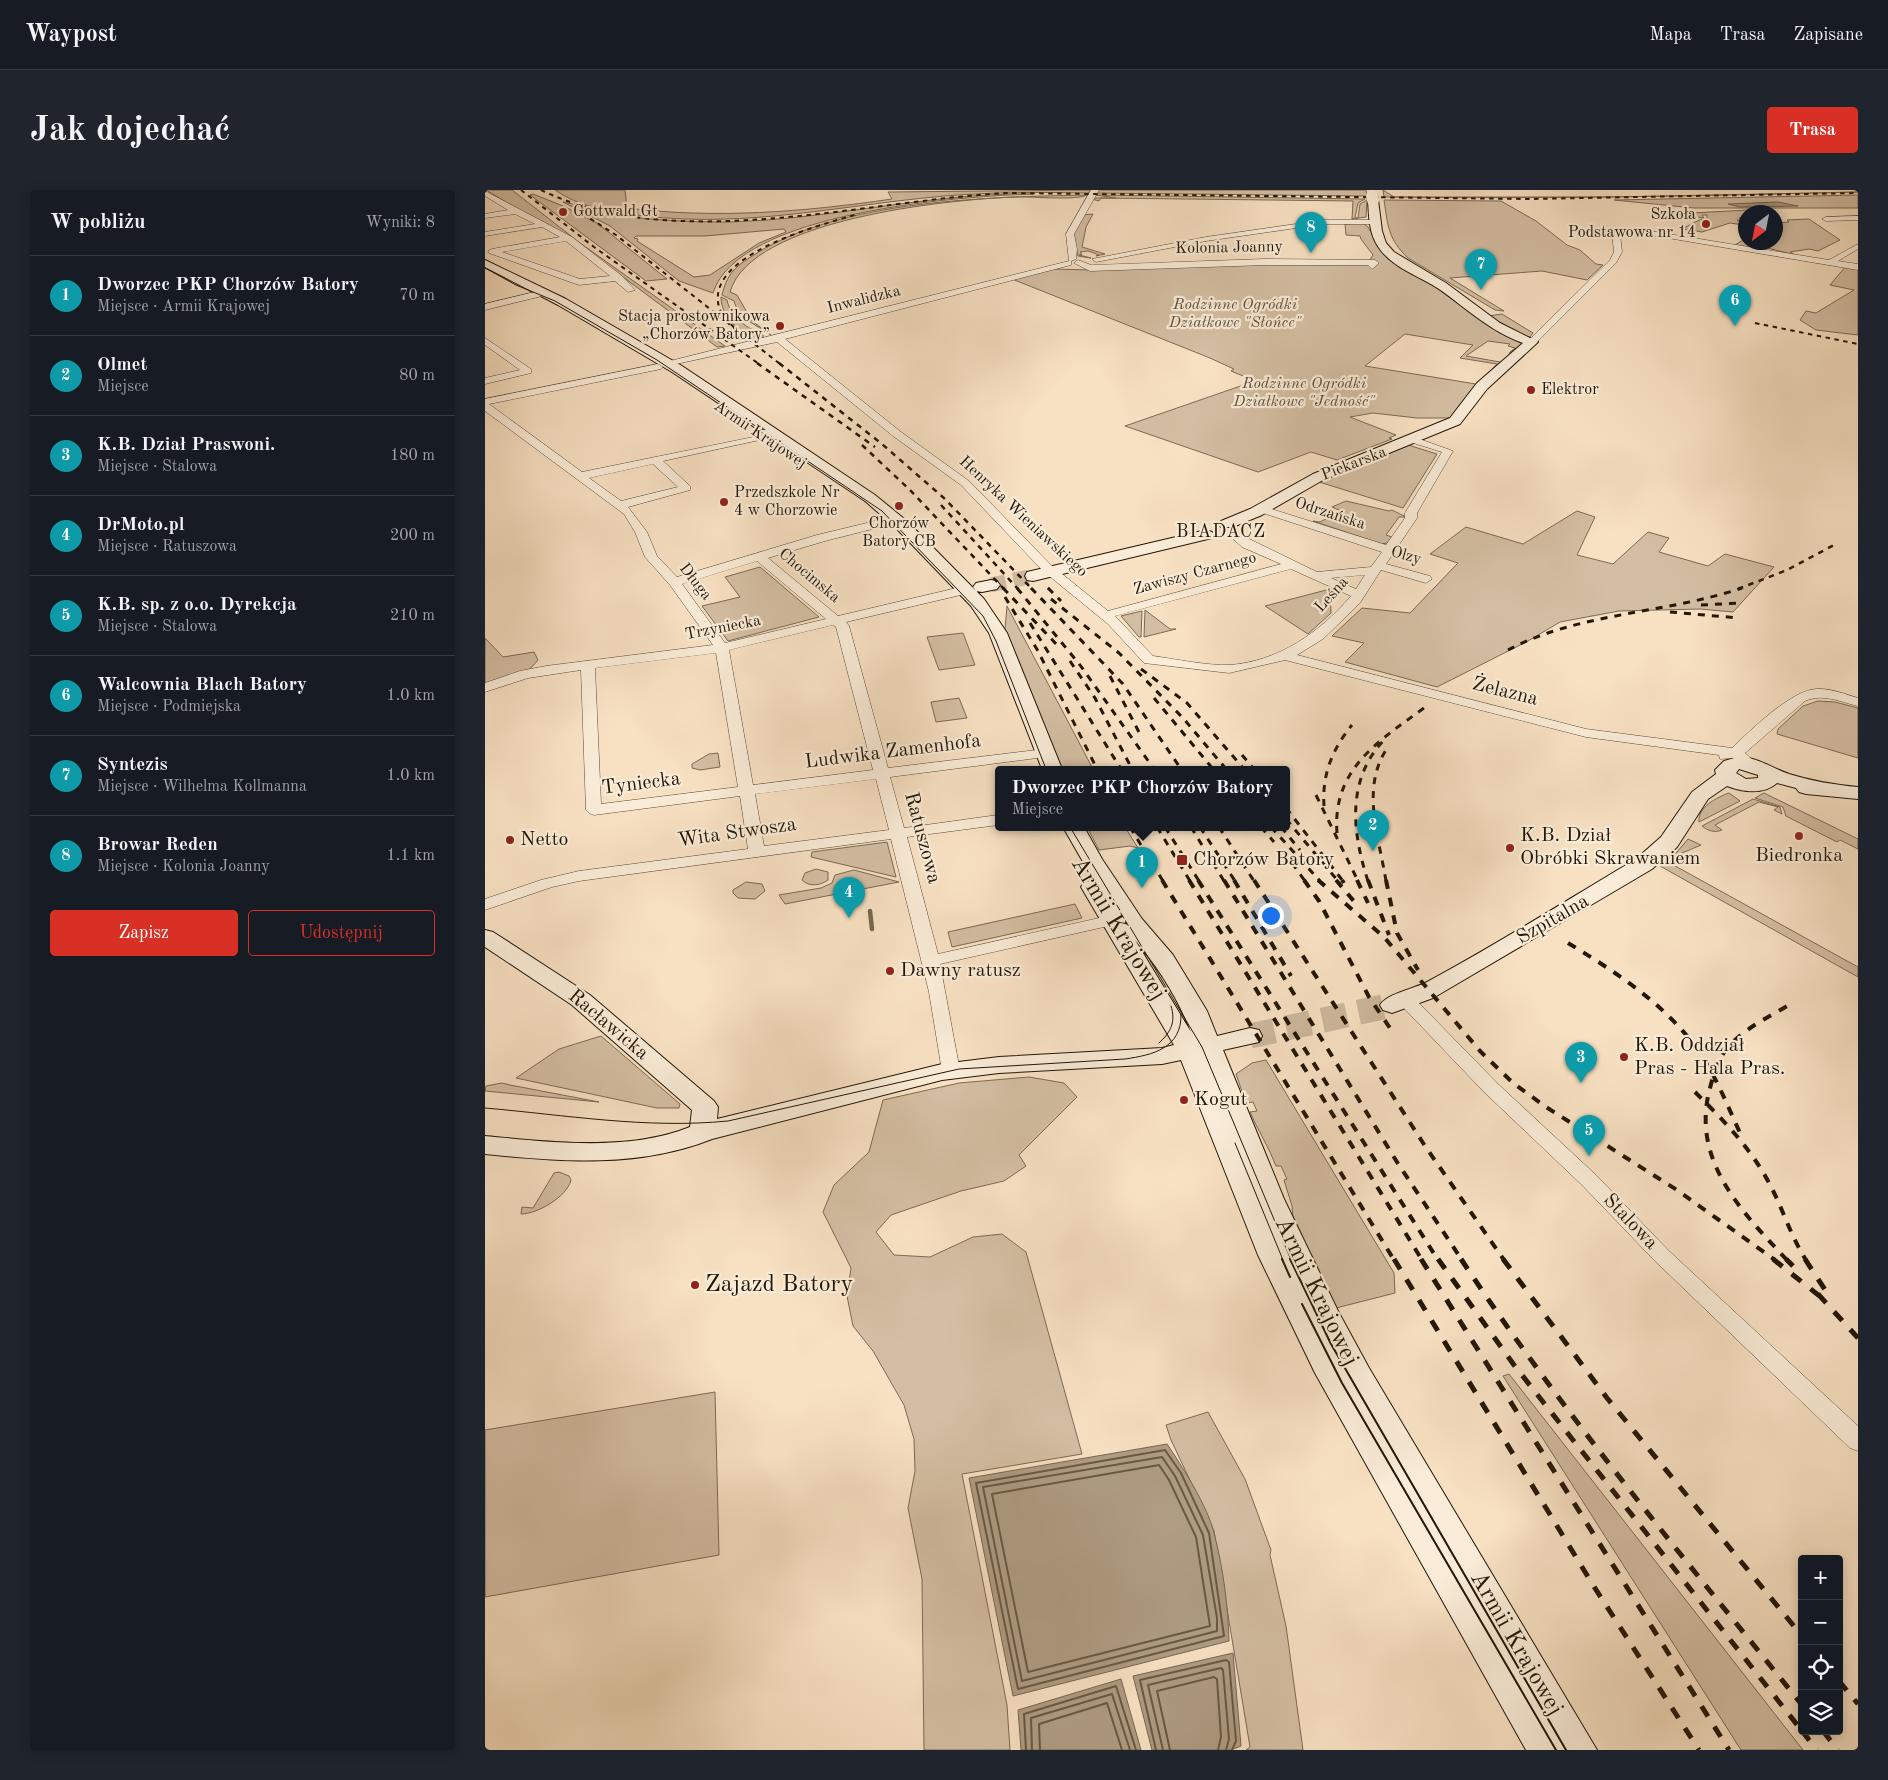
<!DOCTYPE html>
<html lang="pl">
<head>
<meta charset="utf-8">
<style>
	body { margin:0; font-family:"Old Standard TT",serif; background:#20242c; color:#f1f3f6 }
	.controls { position:absolute; right:15px; bottom:15px; display:grid; overflow:hidden; border-radius:5px; box-shadow:0 2px 12px #0003 }
	.controls button { width:45px; height:45px; display:grid; place-items:center; padding:0; border:0; border-bottom:1px solid #363941; background:#171b24; color:#f1f3f6; font:25px sans-serif }
	.compass { position:absolute; left:1253px; top:15px; width:45px; height:45px; border-radius:50%; background:#171b24; box-shadow:0 2px 12px #0003; rotate:212deg }
	.you { position:absolute; left:785px; top:725px; width:18px; height:18px; margin:-12px; border:4px solid #fff; border-radius:50%; background:#1a73e8; box-shadow:0 0 0 8px #1a73e833 }
	.badge { display:grid; place-items:center; width:32px; height:32px; border-radius:50%; background:#d93025; color:#fff; font-size:16px; font-weight:700 }
	.pin { position:absolute; translate:-50% -41px; filter:drop-shadow(0 1px 2px #0008) }
	.pin::after { content:''; position:absolute; top:26px; width:18px; height:15px; background:inherit; clip-path:polygon(0 0,100% 0,50% 100%) }
	.popup { position:absolute; left:510px; top:576px; width:295px; height:65px; box-sizing:border-box; display:grid; place-content:center; border-radius:5px; background:#171b24; filter:drop-shadow(0 1px 4px #0005); font-size:16px; white-space:nowrap; color:#9ea1a6 }
	.popup b { font-size:19px; color:#f1f3f6 }
	.popup::after { content:''; position:absolute; left:50%; top:100%; margin-left:-10px; border:10px solid transparent; border-top-color:#171b24 }
	.list { margin:0; padding:0; list-style:none }
	h2 { display:flex; justify-content:space-between; align-items:center; height:65px; margin:0; padding:0 20px; font-size:21px }
	h2 small { font-size:16px; font-weight:400; color:#9ea1a6 }
	.list li { display:grid; grid-template-columns:32px 1fr auto; gap:15px; align-items:center; box-sizing:border-box; height:80px; padding:0 20px; border-top:1px solid #363941 }
	.list b { display:block; font-size:19px; white-space:nowrap }
	.list p { margin:0; font-size:16px; white-space:nowrap; color:#9ea1a6 }
	.list em { font-size:16px; font-style:normal; color:#9ea1a6 }
	.actions { display:flex; gap:10px; padding:15px 20px }
	.actions a { flex:1; padding:11px 0; border:1px solid #d93025; border-radius:5px; text-align:center; font-size:18px; color:#d93025 }
	.actions .main { background:#d93025; color:#fff }
	.icon { flex:none; width:28px; height:28px; fill:none; stroke:currentColor; stroke-width:2; stroke-linecap:round; stroke-linejoin:round }
	.map { position:relative; flex:none; width:1373px; height:1560px; overflow:hidden; border-radius:5px }
	header { display:flex; align-items:center; gap:30px; box-sizing:border-box; height:70px; padding:0 25px; background:#171b24; border-bottom:1px solid #363941 }
	header strong { font-size:24px }
	nav { display:flex; gap:28px; margin-inline-start:auto; font-size:18px }
	.intro { display:flex; align-items:center; justify-content:space-between; box-sizing:border-box; height:120px; padding:0 30px }
	h1 { margin:0; font-size:35px }
	.button { padding:12px 22px; border-radius:5px; background:#d93025; color:#fff; font-size:18px; font-weight:700 }
	main { display:flex; gap:30px; padding:0 30px }
	aside { flex:1; background:#171b24; border-radius:5px; box-shadow:0 2px 12px #0003 }
	.map>svg:first-child { display:block }
	.green { fill:#d4bea3; stroke:#7b6a54; fill-rule:evenodd }
	.water { fill:#af9c83; stroke:#776651 }
	.lines { fill:none; stroke-linecap:round; stroke-linejoin:round }
	.shore { stroke:#685944; stroke-width:2 }
	.stream { stroke:#776651; stroke-width:4.5 }
	.secondary-tunnel-far1 { stroke:#cdb89d; stroke-width:15; stroke-dasharray:15 8; stroke-linecap:butt }
	.secondary-tunnel { stroke:#cdb89d; stroke-width:25; stroke-dasharray:25 12; stroke-linecap:butt }
	.street-casing { stroke:#584935; stroke-width:1 }
	.secondary-casing { stroke:#221606; stroke-width:2 }
	.street { fill:#faecd8; fill-rule:evenodd }
	.secondary { fill:#faecd8; fill-rule:evenodd }
	.tram-far1 { stroke:#221606; stroke-width:1 }
	.tram { stroke:#221606; stroke-width:2 }
	.rail-far4 { stroke:#221606; stroke-width:2; stroke-dasharray:4.5 4.5; stroke-linecap:butt }
	.rail-far3 { stroke:#221606; stroke-width:2.5; stroke-dasharray:5.5 5.5; stroke-linecap:butt }
	.rail-far2 { stroke:#221606; stroke-width:3; stroke-dasharray:7 7; stroke-linecap:butt }
	.rail-far1 { stroke:#221606; stroke-width:4; stroke-dasharray:9 9; stroke-linecap:butt }
	.rail { stroke:#221606; stroke-width:5; stroke-dasharray:12 12; stroke-linecap:butt }
	.secondary-bridge-casing { stroke:#221606; stroke-width:12; stroke-linecap:butt }
	.secondary-bridge { stroke:#faecd8; stroke-width:12 }
	.poi-dot { fill:#8f2418; stroke:#faecd8; stroke-width:2 }
	.labels { text-anchor:middle; dominant-baseline:central; stroke-width:4.5; stroke-linejoin:round; paint-order:stroke }
	.far-poi-label { font-size:16px; fill:#221606; stroke:#faecd8; text-anchor:start }
	.far-street-label { font-size:16px; fill:#221606; stroke:#faecd8 }
	.far-park-label { font-size:16px; font-style:italic; fill:#60513d; stroke:#faecd8 }
	.far-neighbourhood-label { font-size:18px; letter-spacing:1px; fill:#221606; stroke:#faecd8 }
	.street-label { font-size:20px; fill:#221606; stroke:#faecd8 }
	.poi-label { font-size:20px; fill:#221606; stroke:#faecd8; text-anchor:start }
	.near-street-label { font-size:24px; fill:#221606; stroke:#faecd8 }
	.near-poi-label { font-size:24px; fill:#221606; stroke:#faecd8; text-anchor:start }
</style>
</head>
<body>
<header>
<strong>Waypost</strong>
<nav><a>Mapa</a><a>Trasa</a><a>Zapisane</a></nav>
</header>
<div class="intro"><h1>Jak dojechać</h1><a class="button">Trasa</a></div>
<main>
<aside>
<h2>W pobliżu<small>Wyniki: 8</small></h2>
<ul class="list">
<li><span class="badge" style="background:#0f9aa8">1</span><div><b>Dworzec PKP Chorzów Batory</b><p>Miejsce · Armii Krajowej</p></div><em>70 m</em></li>
<li><span class="badge" style="background:#0f9aa8">2</span><div><b>Olmet</b><p>Miejsce</p></div><em>80 m</em></li>
<li><span class="badge" style="background:#0f9aa8">3</span><div><b>K.B. Dział Praswoni.</b><p>Miejsce · Stalowa</p></div><em>180 m</em></li>
<li><span class="badge" style="background:#0f9aa8">4</span><div><b>DrMoto.pl</b><p>Miejsce · Ratuszowa</p></div><em>200 m</em></li>
<li><span class="badge" style="background:#0f9aa8">5</span><div><b>K.B. sp. z o.o. Dyrekcja</b><p>Miejsce · Stalowa</p></div><em>210 m</em></li>
<li><span class="badge" style="background:#0f9aa8">6</span><div><b>Walcownia Blach Batory</b><p>Miejsce · Podmiejska</p></div><em>1.0 km</em></li>
<li><span class="badge" style="background:#0f9aa8">7</span><div><b>Syntezis</b><p>Miejsce · Wilhelma Kollmanna</p></div><em>1.0 km</em></li>
<li><span class="badge" style="background:#0f9aa8">8</span><div><b>Browar Reden</b><p>Miejsce · Kolonia Joanny</p></div><em>1.1 km</em></li>
</ul>
<div class="actions"><a class="main">Zapisz</a><a>Udostępnij</a></div>
</aside>
<div class="map">
<svg width="1373" height="1560" viewBox="0 0 1373 1560">
	<rect width="100%" height="100%" fill="#f8e1c3"/>
	<filter id="stains"><feTurbulence type="fractalNoise" baseFrequency=".004" numOctaves="4"/><feColorMatrix values="0 0 0 0 .2 0 0 0 0 .09 0 0 0 0 .02 0 0 0 .5 -.17"/></filter>
	<radialGradient id="worn" r=".72"><stop offset=".6" stop-color="#630" stop-opacity="0"/><stop offset="1" stop-color="#630" stop-opacity=".3"/></radialGradient>
	<!-- green -->
	<path class="green" d="M1,0H27L95,53L240,156L232,157L114,69Z
		M70,0H140L142,18C231,29 318,22 407,9L403,2L607,0L603,3C555,2 508,2 460,6C356,15 265,38 159,26C127,22 96,18 70,0Z
		M613,0H881L882,6L612,3Z
		M898,0L909,7H1132L1373,2C1215,6 1057,9 899,7Z
		M48,4L78,16L112,33L182,89L161,91L45,5Z
		M522,4H549C477,6 253,22 228,103L194,91L125,36L78,12C91,14 104,20 118,23C159,30 201,32 243,32C337,30 428,7 522,4ZM299,39L301,42L274,53L225,85L209,87L152,51L153,49L149,48L151,46H220Z
		M602,5C591,11 543,6 527,7C462,10 266,29 245,102L252,105L267,131L286,145L254,125L249,111L237,105C239,97 242,88 248,81C254,74 264,68 272,63C357,10 504,7 602,5Z
		M611,5L880,9L873,13L870,28H873L875,14L882,10L881,27L867,29L868,11L616,8L614,11L607,9L610,8H631Z
		M1373,5V18H1209L1129,10Z
		M899,10L1016,11L1051,31L1082,55L1095,60L1111,74L1118,75L1102,90L1057,81L965,88L1019,121L1010,120L923,68C903,49 903,36 899,10Z
		M1263,20L1266,22H1260V28H1254L1260,29V32L1252,30L1260,33L1259,35L1245,33L1217,42L1197,39L1216,29L1222,30V25H1217L1219,28L1207,26L1208,24L1199,26L1207,23Z
		M608,24L601,37L597,57L620,64L611,66L614,65L603,61L595,62L597,64L594,65L606,68L593,66L588,44L598,25Z
		M1324,29L1355,50L1333,61L1324,59L1305,62L1310,65L1271,55L1278,59L1248,56L1260,49V52H1290L1291,33L1304,32L1302,30Z
		M878,33L883,37L894,57L981,119L1037,154L1024,163L1030,158L1023,156L1025,154L1003,151L981,166L1015,172L998,189L1012,174L975,168L988,155L920,144L880,176L991,194L965,228H932L888,223L865,227L911,245L904,248L907,249L852,270L826,262L773,282L640,236L770,191L746,181L749,179L725,168L527,89L569,79L605,80L884,71L888,65L876,49L875,46L861,45L860,34Z
		M1361,76L1373,78V145L1331,140L1315,130L1321,121L1331,123L1369,100L1345,95Z
		M236,107L242,110C246,128 262,138 278,145V148L268,151C254,140 236,127 236,107Z
		M1017,124L1048,143L1045,147L1036,146L1003,126Z
		M923,255L952,264L918,318L834,292Z
		M861,311L904,321L907,320L921,327H914L901,345L907,347L902,353L897,354L828,331L835,332L856,321L847,317Z
		M1092,321L1110,327L1092,365L1128,374L1163,342L1184,348L1174,362L1223,376L1240,364L1289,377L1248,422L1215,419L1134,421L1075,432L1043,451L952,497L860,472L879,453L847,446L877,418L925,423L973,373L945,364L981,337L1038,354Z
		M275,377L334,427L243,451L217,416L255,407L240,387Z
		M845,399L846,423L823,444L780,416Z
		M522,416L608,579H576L520,439Z
		M660,420L685,439H691L659,447Z
		M657,421L656,447H654L636,426Z
		M478,443L490,475L454,480L442,447Z
		M0,448L18,467L49,462L53,470L44,480L0,495Z
		M474,508L482,528L451,532L446,512Z
		M1333,511L1350,512L1373,518V568L1292,544L1293,539L1318,516Z
		M233,563L235,577L215,580L207,578V574L224,564Z
		M1244,603L1255,611L1214,632C1212,618 1232,607 1244,603Z
		M1279,603L1373,649V659L1355,650L1352,652L1301,626L1298,617L1270,608Z
		M1268,609L1295,617L1297,624L1289,620L1293,617L1274,612L1230,635L1237,640C1230,643 1223,641 1217,636Z
		M602,637H640L653,658L645,656L614,660Z
		M1203,649L1216,655L1190,666L1183,672L1373,777V787L1175,676L1186,669Z
		M402,652L411,687L326,667L327,662Z
		M331,679L343,682V690C335,696 324,697 317,690L320,683Z
		M369,680L414,692L300,714L294,705L336,698L347,693L350,685Z
		M261,692L277,694L280,701L270,709L253,708L248,703V700Z
		M590,714L597,728L467,757L463,742Z
		M116,846L195,914L194,918H172L31,888L74,859Z
		M781,870L909,1083L910,1103L851,1118L808,1027L807,1016L799,990L802,989L796,976H791C784,957 773,941 765,922L772,921L768,912L761,913L751,884L767,873Z
		M544,887L579,893L592,907L534,965L541,976L519,991L476,1001L406,1025L391,1042L409,1065L445,1067L488,1047L517,1044L541,1062L597,1264L477,1284L522,1515L525,1560H439L437,1389L423,1318L430,1281L429,1249L419,1215L388,1161L368,1136L362,1106L366,1078L338,1022L349,995L384,962L398,910L474,893Z
		M17,893L25,895L114,912L0,901L1,896Z
		M74,982L84,986L86,990C82,1007 52,1024 36,1024L37,1017L48,1018L69,983Z
		M1024,1184L1318,1560H1256L1018,1186Z
		M230,1202L234,1365L0,1407V1240Z
		M723,1222L760,1289L786,1360L785,1365L801,1436L818,1560H761L765,1557L729,1341L686,1250L681,1235Z"/>
	<!-- water -->
	<path class="water" d="M1293,12L1313,16L1255,17L1243,14Z
		M682,1254C697,1276 723,1317 729,1343C738,1377 743,1415 744,1451L528,1506L484,1288Z
		M748,1463L756,1556L746,1560H667L648,1486Z
		M636,1489L656,1560H536L533,1520Z"/>
	<g class="lines">
		<!-- shore -->
		<path class="shore" d="M680,1260L696,1283L724,1343L739,1446L533,1499L491,1293Z
			M677,1267L690,1286L718,1345L732,1428V1441L537,1491L498,1297Z
			M674,1275L684,1290L711,1347L725,1436L543,1482L507,1304Z
			M541,1560L539,1524L631,1496L651,1560
			M547,1560L546,1528L627,1504L645,1560
			M555,1560L554,1534L622,1513L637,1560
			M671,1560L655,1490L741,1470L744,1472L751,1551L747,1560
			M678,1560L663,1495L736,1478L738,1480L744,1549L741,1560
			M685,1560L672,1501L729,1487L732,1489L736,1547L733,1560"/>
		<!-- stream -->
		<path class="stream" d="M385,721L387,739"/>
		<!-- secondary-tunnel-far1 -->
		<path class="secondary-tunnel-far1" d="M506,395L548,386"/>
		<!-- secondary-tunnel -->
		<path class="secondary-tunnel" d="M765,846L907,815"/>
		<!-- street casing -->
		<g class="street-casing">
			<path id="street" d="M606,0H614L589,44L592,59L591,69L586,71V75L300,149L416,242L484,291L566,375L623,421L796,374L757,357L746,347L752,343L832,382L886,377L897,362L772,321L770,319L776,316L780,317L901,355L920,328V323L957,262L925,252L924,250L929,247L968,261L932,323V328L901,374L945,386L947,389L941,393L896,380L875,413L838,449L812,465L1101,539L1247,558C1266,540 1305,501 1331,499C1345,498 1360,504 1373,508V516C1355,512 1338,503 1320,511L1260,563L1272,574L1265,578L1248,568L1235,569L1234,565L1101,547L800,470L744,483L659,473L623,434L558,381L476,295L408,246L292,152L182,176L177,173L584,71L581,44ZM806,379L866,406C834,443 794,471 745,475C724,476 690,469 668,466L630,426ZM880,385L871,399L846,388Z
				M0,1L87,47L137,86L150,100L143,102L130,91L94,95L4,63L3,61L7,59L75,47L57,37L0,46V42L50,34L30,24L0,28V24L23,20L0,6ZM81,51L125,86L95,89L17,62Z
				M1373,26V30L1341,31L1337,29L1341,27Z
				M839,30H890L894,32L890,34H839L721,51L611,72L607,69L721,47Z
				M1134,40L1165,41L1344,70L1373,54V59L1353,71L1373,74V80L1165,45L1135,44L1137,62L1131,73L1050,154H1044V150L1125,70L1129,62L1127,43Z
				M780,69L890,70L894,73L887,79L883,75H780L605,81L589,73L593,70L606,75Z
				M58,100L61,101V105L0,120V114Z
				M0,148L46,179V183L0,194V188L35,180L0,155Z
				M173,174L178,177L176,179L4,214L97,282L293,242V246L178,271L205,296V300L143,317L162,342L172,366L192,387L332,345L411,326L415,328V332L340,351L283,368L353,426L480,396L486,400L484,403L361,432L364,436L403,578L560,559L567,563L560,567L405,587L419,638L513,625V635L422,647L453,764L641,722L647,723L649,727L647,731L641,732L455,774L475,881L473,885L466,887L459,885L457,881L444,802L406,649L94,691L67,697L0,720V709L56,690L94,681L263,659L255,606L109,625L104,623L101,620L96,480L43,488L0,502V493L35,481L61,476L228,455L185,395L160,367L150,342L139,324L0,221V209ZM168,274L193,297L136,311L104,288ZM272,371L341,429L240,453L197,394ZM348,435L351,437L388,580L268,595L244,460ZM231,463L253,597L116,614L110,478ZM391,589L404,640L279,656L270,604Z
				M921,805L927,806L1013,894L1111,985L1184,1061L1373,1236V1261L1365,1258L1170,1071L1097,995L999,902L915,814L912,810L915,806Z"/>
		</g>
		<!-- secondary casing -->
		<g class="secondary-casing">
			<path id="secondary" d="M888,7L893,10L897,41L901,53L909,62L961,93L1015,133L1053,152L1002,199L975,234L838,290L777,325L748,337H736L734,334L736,331L765,319L828,284L965,228L992,193L1038,153C1006,142 981,118 954,99C934,86 908,78 894,58C884,44 884,27 883,10Z
				M0,70L81,109L197,176L390,305L423,332L499,409L522,443L577,579H557L504,443L486,416L411,338L380,311L187,182L73,115L0,77Z
				M721,340L727,342L729,345L727,348L548,391L542,390L540,386L542,382Z
				M506,390L512,391L515,395L512,399L497,402L491,401L488,397L491,393Z
				M1253,567C1272,567 1287,578 1304,584C1327,591 1350,595 1373,597V609L1321,604L1314,602L1311,598L1292,593C1279,605 1257,602 1242,596L1223,609L1192,657L1167,679L948,808L907,823L898,820L895,815C903,803 929,799 942,792C1013,754 1082,710 1151,669L1176,647L1207,602L1231,584L1230,580L1239,571ZM1254,579L1273,585V588L1261,589L1251,583Z
				M578,637H599L617,669L657,729L688,765L722,821L732,846L765,838L774,840L777,846L774,852L738,860L799,1009L853,1121L884,1178L1112,1560H1041L830,1183L773,1065L696,870L677,874L514,883L457,890L227,949C154,978 76,972 0,964V946C65,952 143,962 205,937L207,920L87,815L0,757V740L8,742L105,805L229,911L233,917L232,929L457,874L514,867L677,858L689,855L596,697L599,692L609,691ZM650,750C673,777 693,808 706,842Z"/>
		</g>
		<!-- street -->
		<use href="#street" class="street"/>
		<!-- secondary -->
		<use href="#secondary" class="secondary"/>
		<!-- tram-far1 -->
		<path class="tram-far1" d="M0,78L31,95L70,111L172,170L397,321L498,426L511,451L561,579
			M585,637L717,857L806,1070
			M674,853C686,842 691,832 686,816
			M0,918C81,925 161,939 243,931L474,879L640,869C668,865 697,858 696,824
			M750,953L798,1070"/>
		<!-- tram -->
		<path class="tram" d="M797,1069L805,1087
			M805,1069L846,1154L1081,1560
			M817,1114L857,1193L1071,1560"/>
		<!-- rail-far4 -->
		<path class="rail-far4" d="M36,0L109,57L274,174
			M56,0C191,65 379,10 523,3L1043,9L1373,3
			M90,19L131,45L295,174
			M1270,133L1373,154
			M255,144C249,137 239,128 235,120C215,66 335,35 370,25"/>
		<!-- rail-far3 -->
		<path class="rail-far3" d="M272,173L390,257
			M294,173L397,254L460,309L547,399
			M377,255L425,300L519,399
			M456,315L533,399
			M563,398L564,399
			M1253,399L1302,380L1349,355"/>
		<!-- rail-far2 -->
		<path class="rail-far2" d="M518,398L574,457
			M532,398L595,475L669,579
			M546,398L638,494L696,579
			M563,398L576,411
			M520,407L553,461L612,579
			M566,409L634,463L698,528L741,579
			M1216,415L1256,413
			M1185,422L1254,428
			M545,433L636,579
			M1023,460C1095,422 1180,424 1257,398
			M585,471L610,508L647,579
			M656,479L702,513L759,579
			M625,486L657,548
			M669,508L728,579
			M757,565L769,579
			M831,605L873,691
			M839,616C837,584 847,560 867,535
			M801,618L858,691
			M801,629L853,691
			M645,637L678,691
			M672,637L705,691
			M680,637L714,691
			M706,637L739,691
			M715,637L750,691
			M734,637L769,691
			M776,637L789,652
			M786,637L835,691
			M796,637L815,660
			M852,643C847,577 896,550 943,515
			M807,673L820,691
			M883,691C867,642 861,589 900,549
			M901,691C894,647 875,597 903,557"/>
		<!-- rail-far1 -->
		<path class="rail-far1" d="M677,690L909,1070
			M704,690L937,1070
			M713,690L953,1070
			M739,690L912,972L977,1070
			M749,690L806,786
			M769,690L940,956L1019,1070
			M819,690L834,711L884,807L909,844
			M833,690L899,747L995,861L1028,893L1061,917L1192,1000L1290,1070
			M851,690L873,716
			M857,690L859,693
			M872,690L883,713
			M883,690L904,745
			M901,690L912,743L933,780
			M1083,753C1129,781 1177,812 1210,856C1230,883 1242,915 1256,945
			M1210,902C1237,929 1264,956 1283,991C1297,1016 1305,1045 1321,1070
			M1302,1070C1258,1023 1207,972 1224,902C1228,886 1233,867 1246,854C1263,836 1288,825 1309,812"/>
		<!-- rail -->
		<path class="rail" d="M909,1069L1108,1395L1214,1560
			M936,1069L1244,1560
			M953,1069L1029,1175L1317,1541
			M976,1069C1079,1225 1200,1369 1317,1515
			M1018,1069L1122,1208L1317,1446
			M1288,1069L1337,1108
			M1301,1069L1308,1076
			M1320,1069L1346,1109
			M1333,1104L1373,1148
			M1354,1491L1373,1514
			M1317,1541L1332,1560
			M1338,1541L1353,1560"/>
		<!-- secondary-bridge casing -->
		<g class="secondary-bridge-casing">
			<path id="secondary-bridge" d="M887,6L888,10"/>
		</g>
		<!-- secondary-bridge -->
		<use href="#secondary-bridge" class="secondary-bridge"/>
	</g>
	<!-- markers -->
	<g class="poi-dot">
		<circle cx="78" cy="22" r="5"/>
		<circle cx="1221" cy="34" r="5"/>
		<circle cx="295" cy="136" r="5"/>
		<circle cx="1046" cy="200" r="5"/>
		<circle cx="239" cy="312" r="5"/>
		<circle cx="414" cy="316" r="5"/>
		<circle cx="1314" cy="646" r="5"/>
		<circle cx="25" cy="650" r="5"/>
		<circle cx="1025" cy="658" r="5"/>
		<rect x="691" y="664" width="12" height="12" rx="2.5"/>
		<circle cx="405" cy="781" r="5"/>
		<circle cx="1139" cy="867" r="5"/>
		<circle cx="699" cy="910" r="5"/>
		<circle cx="210" cy="1095" r="5"/>
	</g>
	<g class="labels">
		<!-- far-poi labels -->
		<g class="far-poi-label">
			<text x="88" y="22">Gottwald Gt</text>
			<text x="1211" y="25" text-anchor="end">Szkoła<tspan x="1211" dy="18">Podstawowa nr 14</tspan></text>
			<text x="285" y="127" text-anchor="end">Stacja prostownikowa<tspan x="285" dy="18">„Chorzów Batory”</tspan></text>
			<text x="1056" y="200">Elektror</text>
			<text x="249" y="303">Przedszkole Nr<tspan x="249" dy="18">4 w Chorzowie</tspan></text>
			<text x="414" y="334" text-anchor="middle">Chorzów<tspan x="414" dy="18">Batory CB</tspan></text>
		</g>
		<!-- far-street labels -->
		<g class="far-street-label">
			<text transform="translate(744 58) rotate(-1)">Kolonia Joanny</text>
			<text transform="translate(379 110) rotate(-14)">Inwalidzka</text>
			<text transform="translate(275 245) rotate(34)">Armii Krajowej</text>
			<text transform="translate(869 274) rotate(-21)">Piekarska</text>
			<text transform="translate(845 324) rotate(18)">Odrzańska</text>
			<text transform="translate(538 327) rotate(43)">Henryka Wieniawskiego</text>
			<text transform="translate(921 366) rotate(16)">Olzy</text>
			<text transform="translate(710 384) rotate(-15)">Zawiszy Czarnego</text>
			<text transform="translate(324 386) rotate(40)">Chocimska</text>
			<text transform="translate(210 392) rotate(52)">Długa</text>
			<text transform="translate(847 405) rotate(-48)">Leśna</text>
			<text transform="translate(238 438) rotate(-11)">Trzyniecka</text>
		</g>
		<!-- far-park labels -->
		<g class="far-park-label">
			<text x="750" y="115">Rodzinne Ogródki<tspan x="750" dy="18">Działkowe "Słońce"</tspan></text>
			<text x="819" y="194">Rodzinne Ogródki<tspan x="819" dy="18">Działkowe "Jedność"</tspan></text>
		</g>
		<!-- far-neighbourhood labels -->
		<g class="far-neighbourhood-label">
			<text x="736" y="342">BIADACZ</text>
		</g>
		<!-- street labels -->
		<g class="street-label">
			<text transform="translate(1020 502) rotate(14)">Żelazna</text>
			<text transform="translate(408 562) rotate(-7)">Ludwika Zamenhofa</text>
			<text transform="translate(156 594) rotate(-7)">Tyniecka</text>
			<text transform="translate(252 643) rotate(-8)">Wita Stwosza</text>
			<text transform="translate(437 648) rotate(75)">Ratuszowa</text>
			<text transform="translate(1068 730) rotate(-30)">Szpitalna</text>
			<text transform="translate(123 835) rotate(40)">Racławicka</text>
			<text transform="translate(1145 1032) rotate(46)">Stalowa</text>
		</g>
		<!-- poi labels -->
		<g class="poi-label">
			<text x="1035" y="646">K.B. Dział<tspan x="1035" dy="23">Obróbki Skrawaniem</tspan></text>
			<text x="35" y="650">Netto</text>
			<text x="1314" y="666" text-anchor="middle">Biedronka</text>
			<text x="708" y="670">Chorzów Batory</text>
			<text x="415" y="781">Dawny ratusz</text>
			<text x="1149" y="856">K.B. Oddział<tspan x="1149" dy="23">Pras - Hala Pras.</tspan></text>
			<text x="709" y="910">Kogut</text>
		</g>
		<!-- near-street labels -->
		<g class="near-street-label">
			<text transform="translate(633 739) rotate(59)">Armii Krajowej</text>
			<text transform="translate(831 1102) rotate(64)">Armii Krajowej</text>
			<text transform="translate(1031 1454) rotate(60)">Armii Krajowej</text>
		</g>
		<!-- near-poi labels -->
		<g class="near-poi-label">
			<text x="220" y="1095">Zajazd Batory</text>
		</g>
	</g>
	<rect width="100%" height="100%" filter="url(#stains)"/>
	<rect width="100%" height="100%" fill="url(#worn)"/>
</svg>
<div class="controls">
<button>+</button>
<button>−</button>
<button><svg class="icon" aria-label="locate" viewBox="0 0 24 24"><circle cx="12" cy="12" r="6"/><path d="M12 2v4M12 18v4M2 12h4M18 12h4"/></svg></button>
<button><svg class="icon" aria-label="layers" viewBox="0 0 24 24"><path d="M12 4l9 5-9 5-9-5zM3 14l9 5 9-5"/></svg></button>
</div>
<svg class="compass" viewBox="-18 -18 36 36"><path d="M0-13l5 13h-10z" fill="#e53935"/><path d="M0 13l5-13h-10z" fill="#9ea1a6"/></svg>
<div class="you"></div>
<div class="pin badge" style="left:657px;top:698px;background:#0f9aa8">1</div>
<div class="popup"><b>Dworzec PKP Chorzów Batory</b>Miejsce</div>
<div class="pin badge" style="left:888px;top:661px;background:#0f9aa8">2</div>
<div class="pin badge" style="left:1096px;top:893px;background:#0f9aa8">3</div>
<div class="pin badge" style="left:364px;top:728px;background:#0f9aa8">4</div>
<div class="pin badge" style="left:1104px;top:966px;background:#0f9aa8">5</div>
<div class="pin badge" style="left:1250px;top:136px;background:#0f9aa8">6</div>
<div class="pin badge" style="left:996px;top:100px;background:#0f9aa8">7</div>
<div class="pin badge" style="left:826px;top:63px;background:#0f9aa8">8</div>
</div>
</main>
</body>
</html>
